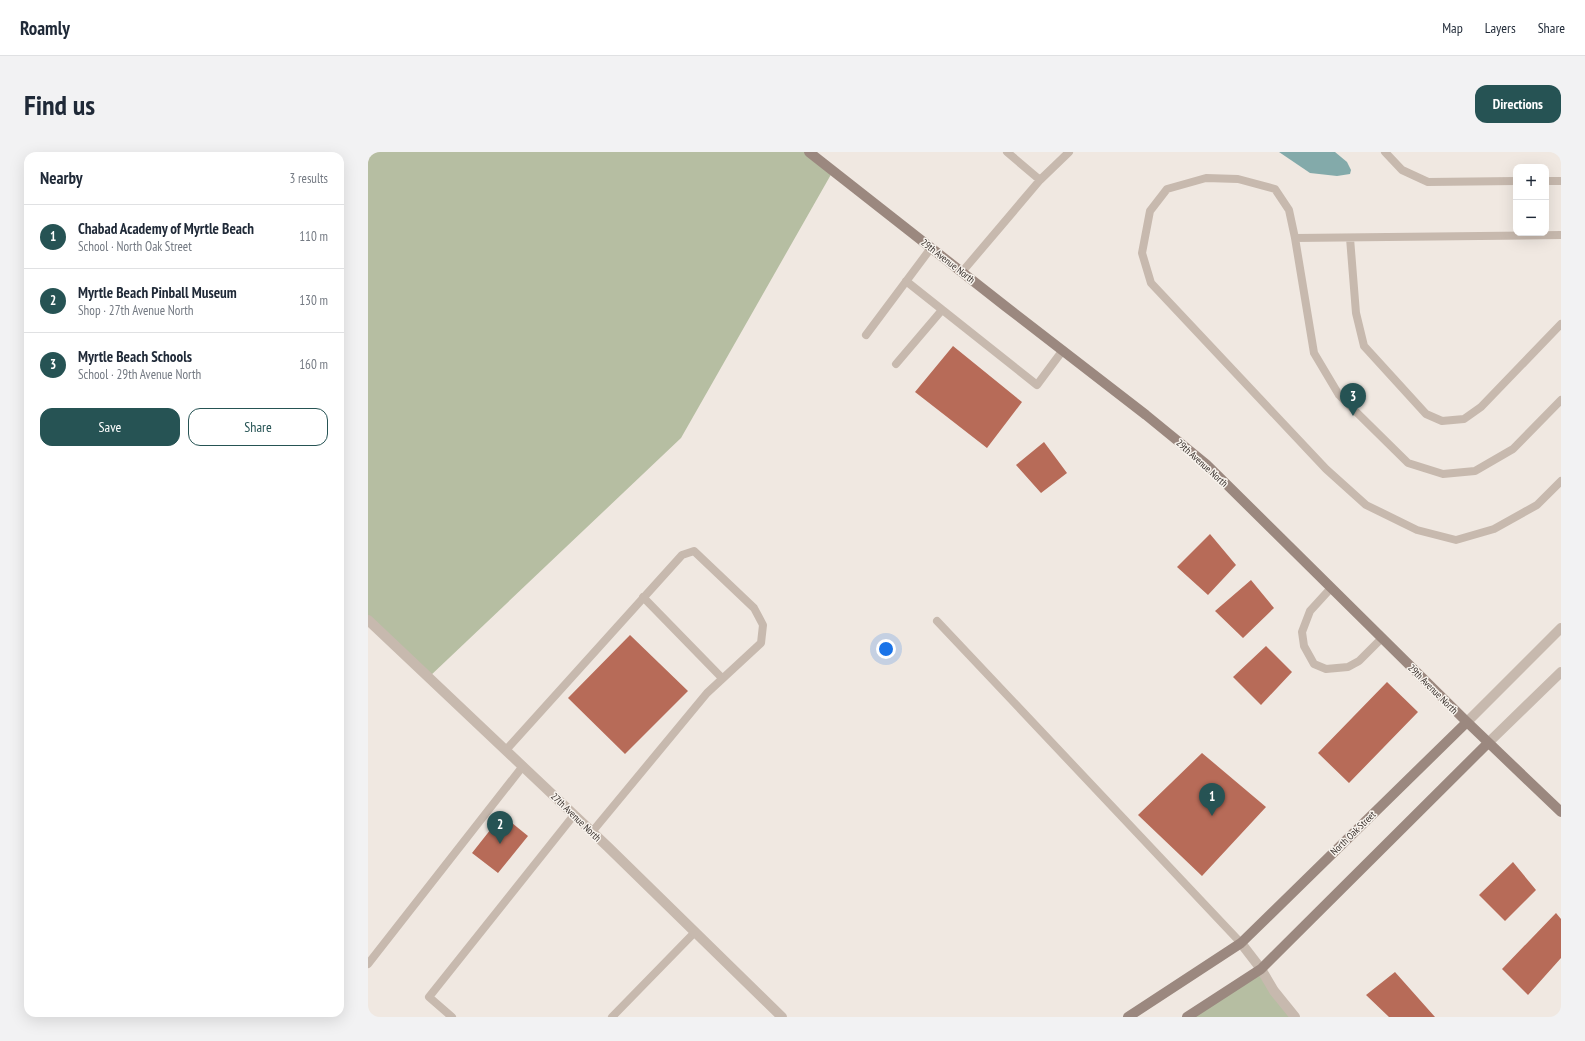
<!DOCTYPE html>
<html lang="en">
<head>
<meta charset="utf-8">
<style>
	body { margin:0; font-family:"PT Sans Narrow",sans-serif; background:#f2f2f3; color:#1f2937 }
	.controls { position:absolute; right:12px; top:12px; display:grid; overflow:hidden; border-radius:8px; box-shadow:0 4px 16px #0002 }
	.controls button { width:36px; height:36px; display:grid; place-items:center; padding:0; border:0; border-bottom:1px solid #e0e1e3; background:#fff; color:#1f2937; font:20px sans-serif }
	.you { position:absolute; left:518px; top:497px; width:14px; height:14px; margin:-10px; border:3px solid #fff; border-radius:50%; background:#1a73e8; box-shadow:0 0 0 6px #1a73e833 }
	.badge { display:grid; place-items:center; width:26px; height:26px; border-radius:50%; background:#265354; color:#fff; font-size:13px; font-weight:700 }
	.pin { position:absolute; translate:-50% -33px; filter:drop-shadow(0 1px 2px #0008) }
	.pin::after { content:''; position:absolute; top:21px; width:14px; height:12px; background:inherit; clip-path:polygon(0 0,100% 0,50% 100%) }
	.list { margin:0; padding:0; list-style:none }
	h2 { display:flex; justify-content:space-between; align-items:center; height:52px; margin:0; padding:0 16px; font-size:17px }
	h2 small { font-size:13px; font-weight:400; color:#747a83 }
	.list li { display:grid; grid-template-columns:26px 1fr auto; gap:12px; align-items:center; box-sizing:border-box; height:64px; padding:0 16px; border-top:1px solid #e0e1e3 }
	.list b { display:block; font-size:15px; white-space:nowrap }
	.list p { margin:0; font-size:13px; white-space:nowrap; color:#747a83 }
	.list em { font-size:13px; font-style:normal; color:#747a83 }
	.actions { display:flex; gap:8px; padding:12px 16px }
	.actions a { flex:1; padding:9px 0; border:1px solid #265354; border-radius:12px; text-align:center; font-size:14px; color:#265354 }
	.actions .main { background:#265354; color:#fff }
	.map { position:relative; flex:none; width:1193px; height:865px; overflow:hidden; border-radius:12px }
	header { display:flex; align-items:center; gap:24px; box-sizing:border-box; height:56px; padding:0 20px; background:#fff; border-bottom:1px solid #e0e1e3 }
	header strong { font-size:19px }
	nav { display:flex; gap:22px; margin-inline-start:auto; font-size:14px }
	.intro { display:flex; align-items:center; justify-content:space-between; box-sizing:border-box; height:96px; padding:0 24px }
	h1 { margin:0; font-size:28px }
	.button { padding:10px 18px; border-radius:12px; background:#265354; color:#fff; font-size:14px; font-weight:700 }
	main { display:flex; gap:24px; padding:0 24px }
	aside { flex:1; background:#fff; border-radius:12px; box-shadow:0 4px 16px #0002 }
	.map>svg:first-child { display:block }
	.green { fill:#b6bea2 }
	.water { fill:#83aaaa }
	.building { fill:#b76b58 }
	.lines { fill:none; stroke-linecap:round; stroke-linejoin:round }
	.service { stroke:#c7b9ae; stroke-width:8 }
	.minor { stroke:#c7b9ae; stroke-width:10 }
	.tertiary { stroke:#c7b9ae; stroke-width:10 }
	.secondary { stroke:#9b887f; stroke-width:10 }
	.labels { text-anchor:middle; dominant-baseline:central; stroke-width:3; stroke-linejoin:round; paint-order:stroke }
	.street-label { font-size:10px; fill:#372f2b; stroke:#f8f3ed }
</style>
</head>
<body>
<header>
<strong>Roamly</strong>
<nav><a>Map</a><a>Layers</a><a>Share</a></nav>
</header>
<div class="intro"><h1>Find us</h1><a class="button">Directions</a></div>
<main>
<aside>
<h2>Nearby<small>3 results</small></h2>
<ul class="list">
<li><span class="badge">1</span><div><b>Chabad Academy of Myrtle Beach</b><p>School · North Oak Street</p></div><em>110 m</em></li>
<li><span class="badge">2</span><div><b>Myrtle Beach Pinball Museum</b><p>Shop · 27th Avenue North</p></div><em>130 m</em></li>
<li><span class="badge">3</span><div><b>Myrtle Beach Schools</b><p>School · 29th Avenue North</p></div><em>160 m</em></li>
</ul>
<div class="actions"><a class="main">Save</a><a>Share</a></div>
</aside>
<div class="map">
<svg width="1193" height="865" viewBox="0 0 1193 865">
	<rect width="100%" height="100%" fill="#f0e8e1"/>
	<!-- green -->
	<path class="green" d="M0,0H436L465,19L313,286L61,525L0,468Z
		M893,817L927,865H819Z"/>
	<!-- water -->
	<path class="water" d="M911,0H967L979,10L983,18L982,22L969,24L942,21Z"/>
	<!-- building -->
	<path class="building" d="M585,194L654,250L619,296L547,240Z
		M676,290L699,321L673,341L648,313Z
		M842,382L868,413L840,443L809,415Z
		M883,428L906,456L875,486L847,459Z
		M262,483L320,539L257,602L200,546Z
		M898,494L924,520L893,553L865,525Z
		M1019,530L1050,560L981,631L950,601Z
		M834,601L898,655L834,724L770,663Z
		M134,663L160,684L130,721L104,701Z
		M1145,710L1168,738L1137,769L1111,743Z
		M1188,761L1193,767V806L1160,843L1134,817Z
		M1027,820L1067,865H1021L998,843Z"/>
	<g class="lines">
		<!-- service -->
		<path class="service" d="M639,0L672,28
			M1017,0L1034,18L1060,30L1148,29
			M1178,29H1193
			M927,86L1193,83
			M982,86L988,161L996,194L1058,262L1074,269L1096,267L1113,255L1193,172
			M594,120L672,28L701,0
			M538,129L669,233L695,198
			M498,183L563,96
			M528,212L574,158
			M1193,248L1145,297L1107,319L1075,322L1040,311L971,243L946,201L927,86L921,58L907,37L870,27L838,26L799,37L782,59L774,101L783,131L958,317L998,353L1049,378L1088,388L1126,377L1169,353L1193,329
			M963,436L942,459L934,480L936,494L946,512L958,517L980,515L991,509L1014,486
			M275,445L354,526
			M569,469L873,791
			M138,598L314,403L326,399L386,456L395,473L393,491L339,541L224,680
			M0,812L155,614
			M84,865L61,845L206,663
			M244,865L327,780"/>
		<!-- minor -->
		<path class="minor" d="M0,468L240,695L414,865
			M873,791L893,817L906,839L927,865"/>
		<!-- tertiary -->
		<path class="tertiary" d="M1099,570L1193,476
			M1120,591L1193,520"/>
		<!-- secondary -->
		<path class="secondary" d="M441,0L637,154L778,263L838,312L1099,570L1193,660
			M760,865L873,791L1099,570
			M819,865L893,817L1120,591"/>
	</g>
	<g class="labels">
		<!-- street labels -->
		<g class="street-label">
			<text transform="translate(580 109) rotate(38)">29th Avenue North</text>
			<text transform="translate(834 311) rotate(42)">29th Avenue North</text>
			<text transform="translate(1065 537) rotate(45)">29th Avenue North</text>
			<text transform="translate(208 665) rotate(44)">27th Avenue North</text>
			<text transform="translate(985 681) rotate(-44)">North Oak Street</text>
		</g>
	</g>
</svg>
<div class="controls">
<button>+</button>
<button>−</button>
</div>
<div class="you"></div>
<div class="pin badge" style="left:844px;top:664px">1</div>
<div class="pin badge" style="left:132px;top:692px">2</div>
<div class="pin badge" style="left:985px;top:264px">3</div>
</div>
</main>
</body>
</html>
